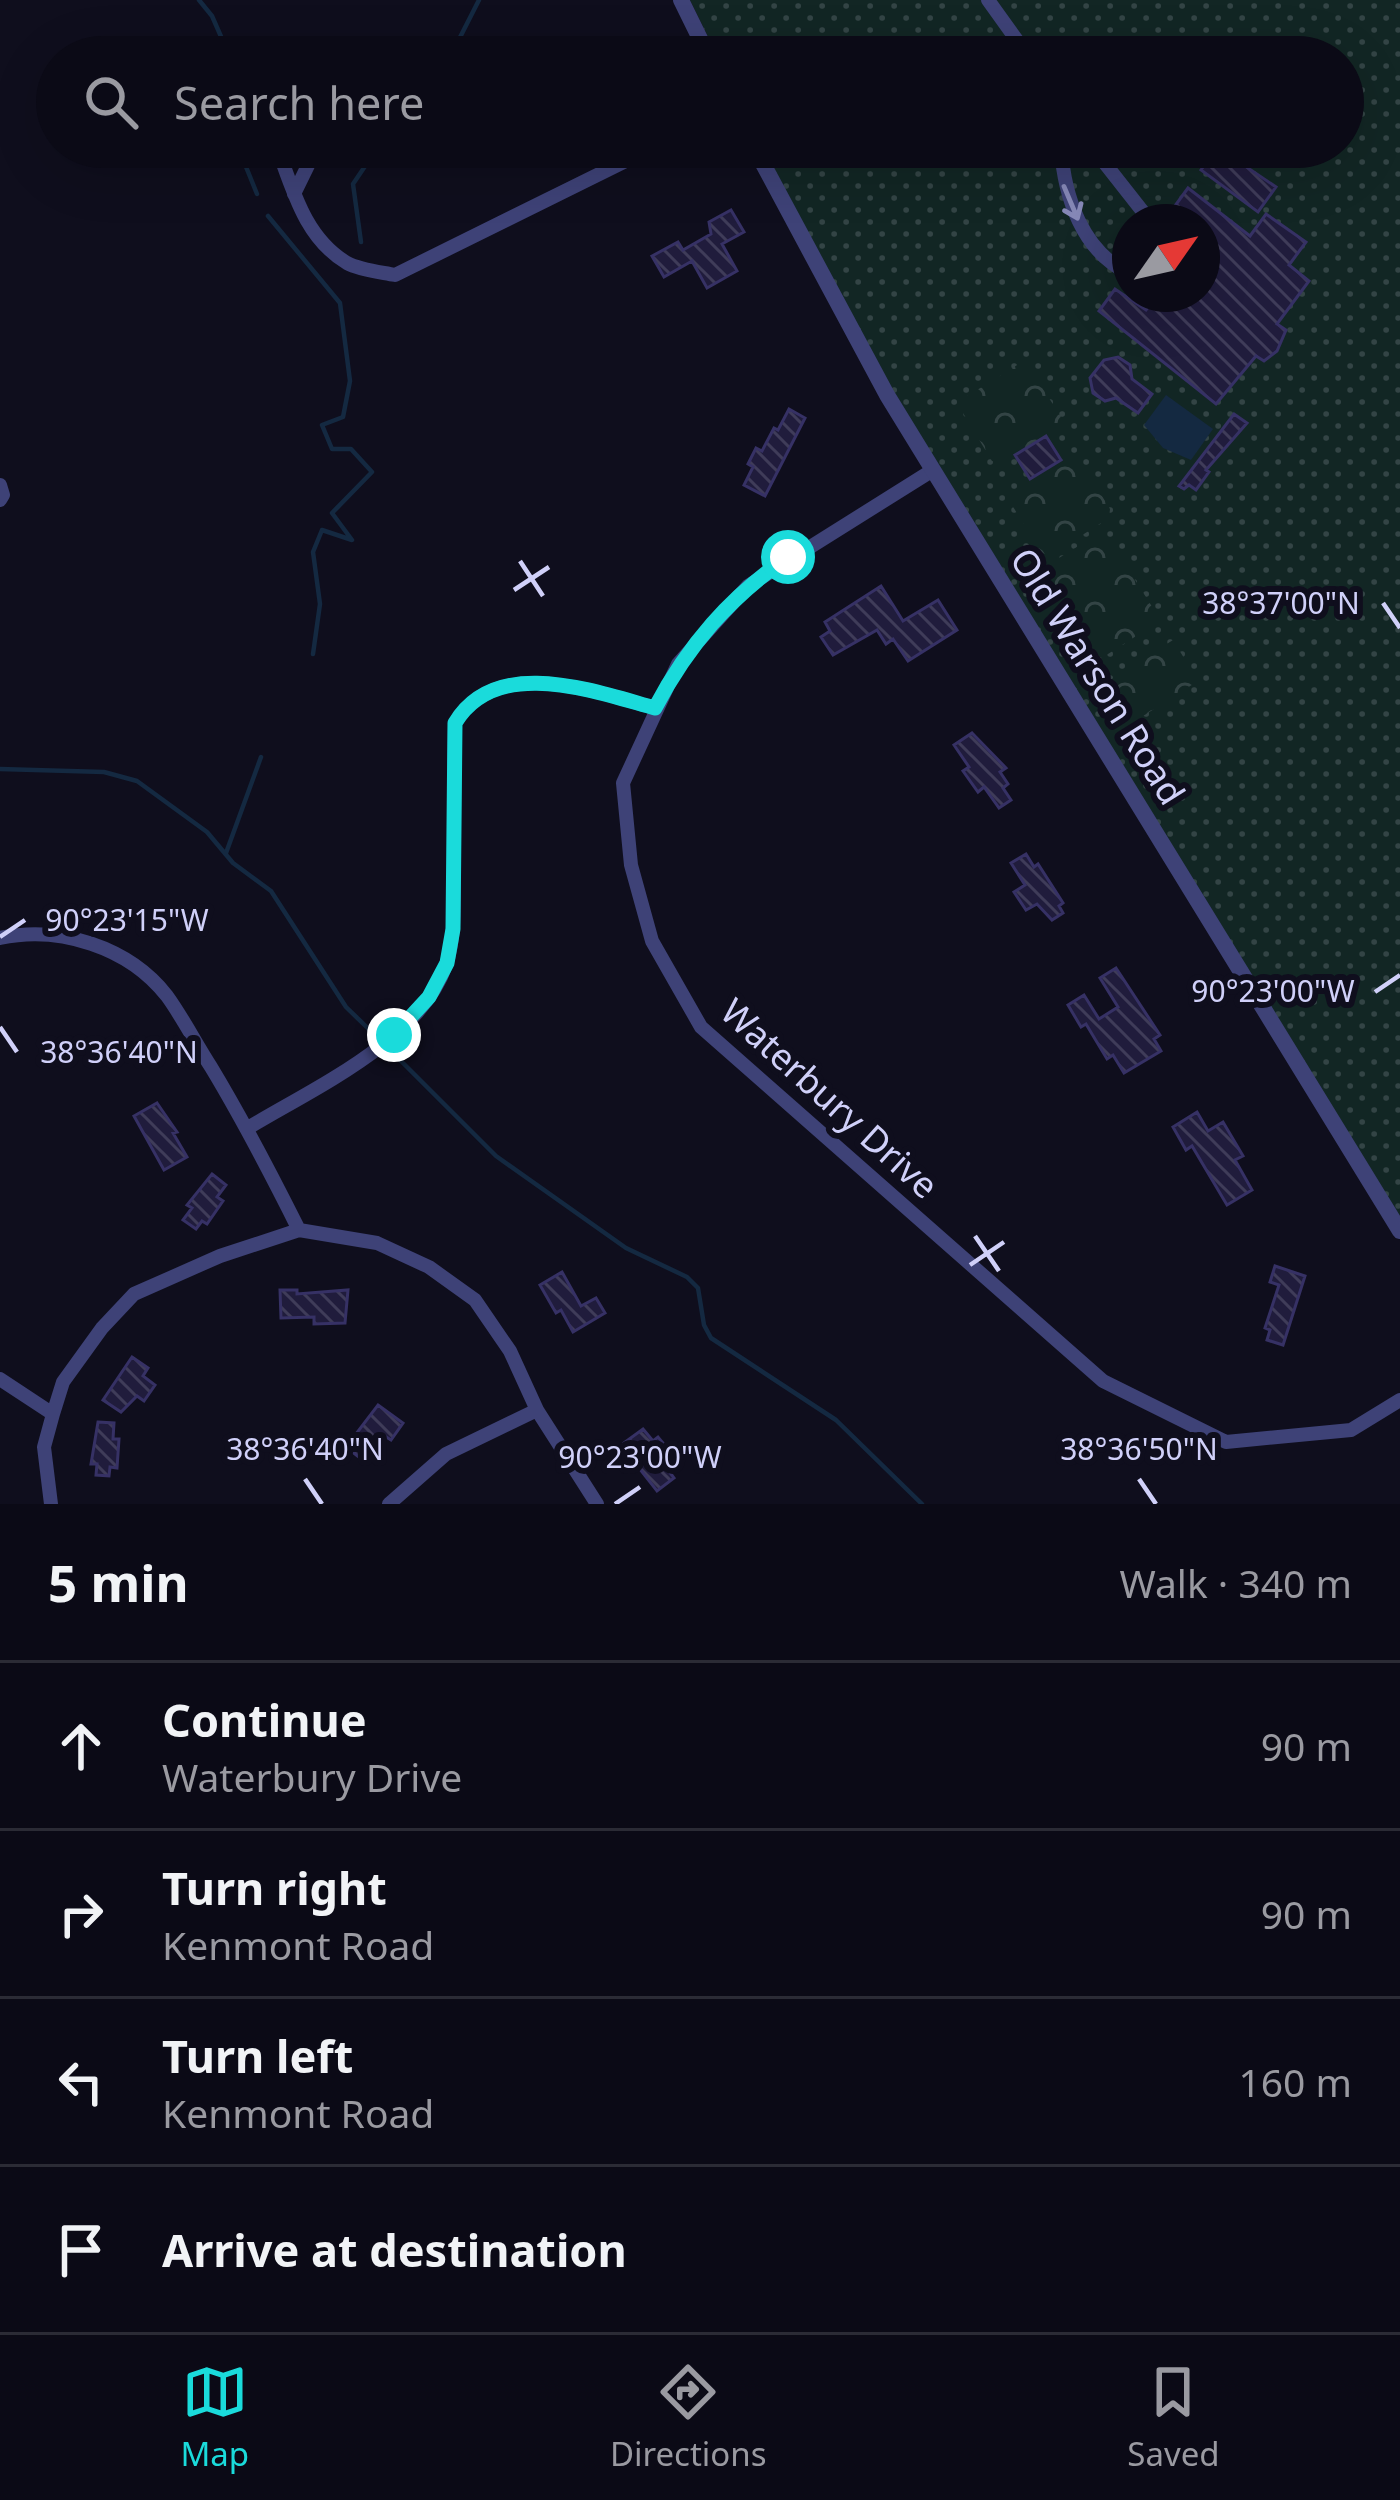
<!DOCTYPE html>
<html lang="en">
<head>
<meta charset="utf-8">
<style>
	body { margin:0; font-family:"Noto Sans",sans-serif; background:#14131f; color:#f1f3f6 }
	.compass { position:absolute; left:1112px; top:204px; width:108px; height:108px; border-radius:50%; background:#0b0a16; box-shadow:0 12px 48px #0002; rotate:56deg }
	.stop { position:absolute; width:36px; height:36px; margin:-27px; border:9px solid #1adbdb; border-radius:50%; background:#fff }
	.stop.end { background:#1adbdb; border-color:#fff; box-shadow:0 3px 12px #0008 }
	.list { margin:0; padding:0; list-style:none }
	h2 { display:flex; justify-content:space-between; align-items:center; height:156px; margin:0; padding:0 48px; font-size:51px }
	h2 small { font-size:39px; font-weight:400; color:#9a9aa1 }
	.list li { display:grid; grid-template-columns:78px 1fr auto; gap:36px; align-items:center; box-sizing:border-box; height:168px; padding:0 48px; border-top:3px solid #2b2b35 }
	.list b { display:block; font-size:45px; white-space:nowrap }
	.list p { margin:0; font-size:39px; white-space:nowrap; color:#9a9aa1 }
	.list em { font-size:39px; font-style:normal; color:#9a9aa1 }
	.icon { flex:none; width:66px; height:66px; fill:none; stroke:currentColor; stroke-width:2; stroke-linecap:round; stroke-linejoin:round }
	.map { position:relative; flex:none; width:1400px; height:1504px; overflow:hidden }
	.search { position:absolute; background:#0b0a16; box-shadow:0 12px 48px #0002; left:36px; right:36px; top:36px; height:132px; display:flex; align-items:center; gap:30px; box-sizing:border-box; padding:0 42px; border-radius:66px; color:#9a9aa1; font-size:45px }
	.sheet { height:828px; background:#0b0a16 }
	nav { display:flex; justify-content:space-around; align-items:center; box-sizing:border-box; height:168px; border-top:3px solid #2b2b35; background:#0b0a16; font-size:33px; color:#9a9aa1 }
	nav a { display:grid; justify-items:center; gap:6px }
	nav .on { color:#1adbdb }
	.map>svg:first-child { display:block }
	.grass { fill:url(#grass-dots); fill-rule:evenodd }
	.park { fill:url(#park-crowns) }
	.water { fill:#142941 }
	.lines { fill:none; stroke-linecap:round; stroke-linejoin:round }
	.stream { stroke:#142941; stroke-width:4.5 }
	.building { fill:url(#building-back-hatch); stroke:#363165; stroke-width:3 }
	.minor { stroke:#3e4277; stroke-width:14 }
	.tertiary { stroke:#3e4277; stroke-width:16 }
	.oneway { stroke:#8789b8 }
	.route { stroke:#1adbdb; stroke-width:15 }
	.ticks { fill:none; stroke:#d0d0f9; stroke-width:4.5 }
	.labels { text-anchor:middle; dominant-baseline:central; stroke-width:12; stroke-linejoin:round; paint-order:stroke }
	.street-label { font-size:36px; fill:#d0d0f9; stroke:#0f0e1d }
	.ticks-label { font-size:30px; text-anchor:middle; fill:#d0d0f9; stroke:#0f0e1d; stroke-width:12; stroke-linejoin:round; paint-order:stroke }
</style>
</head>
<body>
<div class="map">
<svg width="1400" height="1504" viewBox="0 0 1400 1504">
	<defs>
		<pattern id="grass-dots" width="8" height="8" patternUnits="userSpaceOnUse" patternTransform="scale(3)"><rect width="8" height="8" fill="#122624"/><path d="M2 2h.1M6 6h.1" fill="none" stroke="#334445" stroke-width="1.8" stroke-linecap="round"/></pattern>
		<pattern id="park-crowns" width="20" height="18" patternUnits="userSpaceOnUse" patternTransform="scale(3)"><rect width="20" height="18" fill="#122624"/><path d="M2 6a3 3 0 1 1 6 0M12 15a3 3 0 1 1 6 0" fill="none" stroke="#334445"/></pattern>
		<pattern id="building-back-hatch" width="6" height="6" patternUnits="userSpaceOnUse" patternTransform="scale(3)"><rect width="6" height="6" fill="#201c3c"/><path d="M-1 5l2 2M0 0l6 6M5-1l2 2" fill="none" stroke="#3f3c59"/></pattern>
	</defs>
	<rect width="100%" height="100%" fill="#0f0e1d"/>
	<!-- grass -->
	<path class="grass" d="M690,0H1400V1217L874,360L763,147H1343V57H718ZM1130,222H1202V294H1130Z"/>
	<!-- park -->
	<path class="park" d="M1019,364L1030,368L1061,417L1060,426L1002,463L992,461L960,408L961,400Z
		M1068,456L1080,460L1110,509L1109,518L1051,555L1041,553L1009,500L1011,492Z
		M1098,534L1108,537L1156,613L1155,624L1097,661L1089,657L1040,577L1041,569Z
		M1173,640L1198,681L1129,725L1104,684Z"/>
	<!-- water -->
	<path class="water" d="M1166,395L1213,429L1191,460L1163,448L1144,425Z"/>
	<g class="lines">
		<!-- stream -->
		<path class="stream" d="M199,0L212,16L230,57
			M450,57L479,0
			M245,147L240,152L257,194
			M268,216L340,303L350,381L343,417L322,425L332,449H351L372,472L332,513L352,540L322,530L313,552L320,604L313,654
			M361,242L353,184L378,147
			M0,769L104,772L137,781L207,832L233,863L271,891L346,1007L380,1040
			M226,853L261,757
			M388,1048L496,1156L626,1248L687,1277L698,1288L704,1325L711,1338L836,1420L922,1504"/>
	</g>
	<!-- building -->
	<path class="building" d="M1217,147L1276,187L1258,212L1201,170Z
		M1188,188L1250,236L1266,214L1306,242L1289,265L1309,281L1277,324L1286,330L1277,351L1264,361L1256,356L1216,404L1099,311L1115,289L1146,310L1158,294H1202V222H1179L1169,214Z
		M731,210L744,232L722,244L737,271L707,288L692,261L664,277L652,256L678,242L683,250L711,234L709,222Z
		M1118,357L1130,365L1132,379L1152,394L1138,413L1116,398L1105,401L1093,393L1090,378L1104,360Z
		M789,409L805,418L765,496L744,485L753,467L748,464L756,448L762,451L774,428L778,430Z
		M1234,414L1247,423L1206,470L1209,472L1196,490L1189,485L1184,489L1179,486L1183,481Z
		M1046,436L1061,460L1030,479L1015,455Z
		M881,586L903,621L938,600L957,630L908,661L893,639L886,644L877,630L833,655L821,637L830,631L825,622Z
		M972,733L1006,768L1000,772L1008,784L1003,788L1011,800L999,808L984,787L978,792L963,771L969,767L954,745Z
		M1026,854L1034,867L1038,864L1063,903L1059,906L1063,913L1052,920L1037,904L1026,910L1014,892L1025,885L1011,863Z
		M1116,968L1160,1035L1154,1039L1161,1051L1124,1073L1113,1055L1107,1059L1086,1024L1081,1027L1068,1005L1084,995L1099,1019L1118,1007L1100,978Z
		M157,1103L177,1132L173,1133L187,1157L164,1170L134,1116Z
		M1197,1112L1208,1131L1223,1122L1243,1156L1235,1160L1252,1190L1227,1205L1192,1146L1186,1150L1173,1127Z
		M212,1174L226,1185L217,1197L223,1201L207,1224L202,1221L196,1229L183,1220L192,1208L187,1205Z
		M1275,1266L1305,1276L1283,1345L1267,1340L1270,1330L1265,1328L1279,1285L1270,1282Z
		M562,1272L581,1306L596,1298L605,1313L573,1332L561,1310L556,1313L540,1285Z
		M280,1290H297V1294L348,1290L345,1323L314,1324V1317L281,1318Z
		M132,1357L148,1368L143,1376L155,1385L144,1401L137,1396L121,1412L103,1400Z
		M378,1405L403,1423L391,1440L383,1435L364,1461L346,1447Z
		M98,1422L114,1423L113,1439H119L117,1468L110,1467L109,1476L96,1475L97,1464H91Z
		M643,1429L653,1441L658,1437L673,1455L663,1463L674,1478L657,1491L621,1445Z"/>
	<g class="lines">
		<!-- minor -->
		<path class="minor" d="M988,0L1029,57
			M277,147C293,190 305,238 347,263C360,270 380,272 395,275L654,147
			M1061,147C1064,196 1082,252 1130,274
			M1092,147L1151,222
			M294,194L317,147
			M933,470L748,586L678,664L623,783L631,865L652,941L701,1027L1103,1381L1226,1442L1351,1430L1400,1400
			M0,485L3,495L0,500
			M0,938C59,925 129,947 167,996C183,1018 196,1044 211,1067C243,1120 271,1174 299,1230
			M248,1128C312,1089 420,1041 446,965C456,936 453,903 454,872C454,823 454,773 455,723C496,655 593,691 655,708
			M0,1379L53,1414
			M51,1504L44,1447L53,1414L63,1382L102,1328L134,1294L220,1256L299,1230L377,1243L429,1267L475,1300L510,1351L537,1410L597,1504
			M389,1504L446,1454L537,1410"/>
		<!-- tertiary -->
		<path class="tertiary" d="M681,0L709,57
			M754,147L887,395L1400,1231"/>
	</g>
	<!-- one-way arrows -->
	<defs><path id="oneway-shaft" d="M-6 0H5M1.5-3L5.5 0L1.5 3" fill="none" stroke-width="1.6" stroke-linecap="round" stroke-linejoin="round" transform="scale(3)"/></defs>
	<use class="oneway" href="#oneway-shaft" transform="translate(1071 203) rotate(67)"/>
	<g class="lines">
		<!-- route -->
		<path class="route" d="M394,1035L429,997L447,963L453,929L455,723C496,655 593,691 655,708C688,645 730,597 788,557"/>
	</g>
	<!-- ticks -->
	<path class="ticks" d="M520,561L543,596M514,590L549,567M1383,603L1400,628M0,937L25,920M1375,992L1400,975M0,1027L17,1052M975,1236L999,1271M970,1265L1004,1242M305,1479L322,1504M1139,1479L1156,1504M615,1504L640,1487"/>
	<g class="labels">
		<!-- street labels -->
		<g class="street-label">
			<text transform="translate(1098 676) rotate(58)">Old Warson Road</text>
			<text transform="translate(830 1098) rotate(42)">Waterbury Drive</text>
		</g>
	</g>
	<g class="ticks-label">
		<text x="1281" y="614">38°37'00"N</text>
		<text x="127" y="931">90°23'15"W</text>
		<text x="1273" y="1002">90°23'00"W</text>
		<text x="119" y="1063">38°36'40"N</text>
		<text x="305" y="1460">38°36'40"N</text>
		<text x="1139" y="1460">38°36'50"N</text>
		<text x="640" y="1468">90°23'00"W</text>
	</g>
</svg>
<svg class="compass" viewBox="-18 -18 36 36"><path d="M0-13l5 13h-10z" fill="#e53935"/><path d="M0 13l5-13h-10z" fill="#9a9aa1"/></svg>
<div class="stop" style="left:788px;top:557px"></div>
<div class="stop end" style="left:394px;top:1035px"></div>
<div class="search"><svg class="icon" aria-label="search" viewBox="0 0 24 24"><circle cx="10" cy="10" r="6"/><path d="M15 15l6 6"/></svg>Search here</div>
</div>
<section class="sheet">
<h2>5 min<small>Walk · 340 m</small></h2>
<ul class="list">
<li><svg class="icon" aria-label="ahead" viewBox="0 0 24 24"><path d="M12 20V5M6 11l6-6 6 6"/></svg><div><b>Continue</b><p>Waterbury Drive</p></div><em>90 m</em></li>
<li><svg class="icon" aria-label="right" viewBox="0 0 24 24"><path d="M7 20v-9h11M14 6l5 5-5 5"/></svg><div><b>Turn right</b><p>Kenmont Road</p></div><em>90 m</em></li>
<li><svg class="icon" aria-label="left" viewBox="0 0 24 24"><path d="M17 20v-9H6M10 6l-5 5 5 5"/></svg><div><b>Turn left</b><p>Kenmont Road</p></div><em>160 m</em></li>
<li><svg class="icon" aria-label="arrive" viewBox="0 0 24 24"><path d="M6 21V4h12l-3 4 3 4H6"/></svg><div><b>Arrive at destination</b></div></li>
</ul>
</section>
<nav>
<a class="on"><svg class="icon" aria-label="map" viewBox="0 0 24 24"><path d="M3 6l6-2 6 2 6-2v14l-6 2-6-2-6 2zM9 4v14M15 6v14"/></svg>Map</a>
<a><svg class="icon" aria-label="directions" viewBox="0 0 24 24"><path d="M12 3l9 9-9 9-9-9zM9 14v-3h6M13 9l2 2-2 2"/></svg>Directions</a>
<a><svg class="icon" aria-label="saved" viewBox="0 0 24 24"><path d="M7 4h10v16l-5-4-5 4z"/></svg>Saved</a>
</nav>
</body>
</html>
